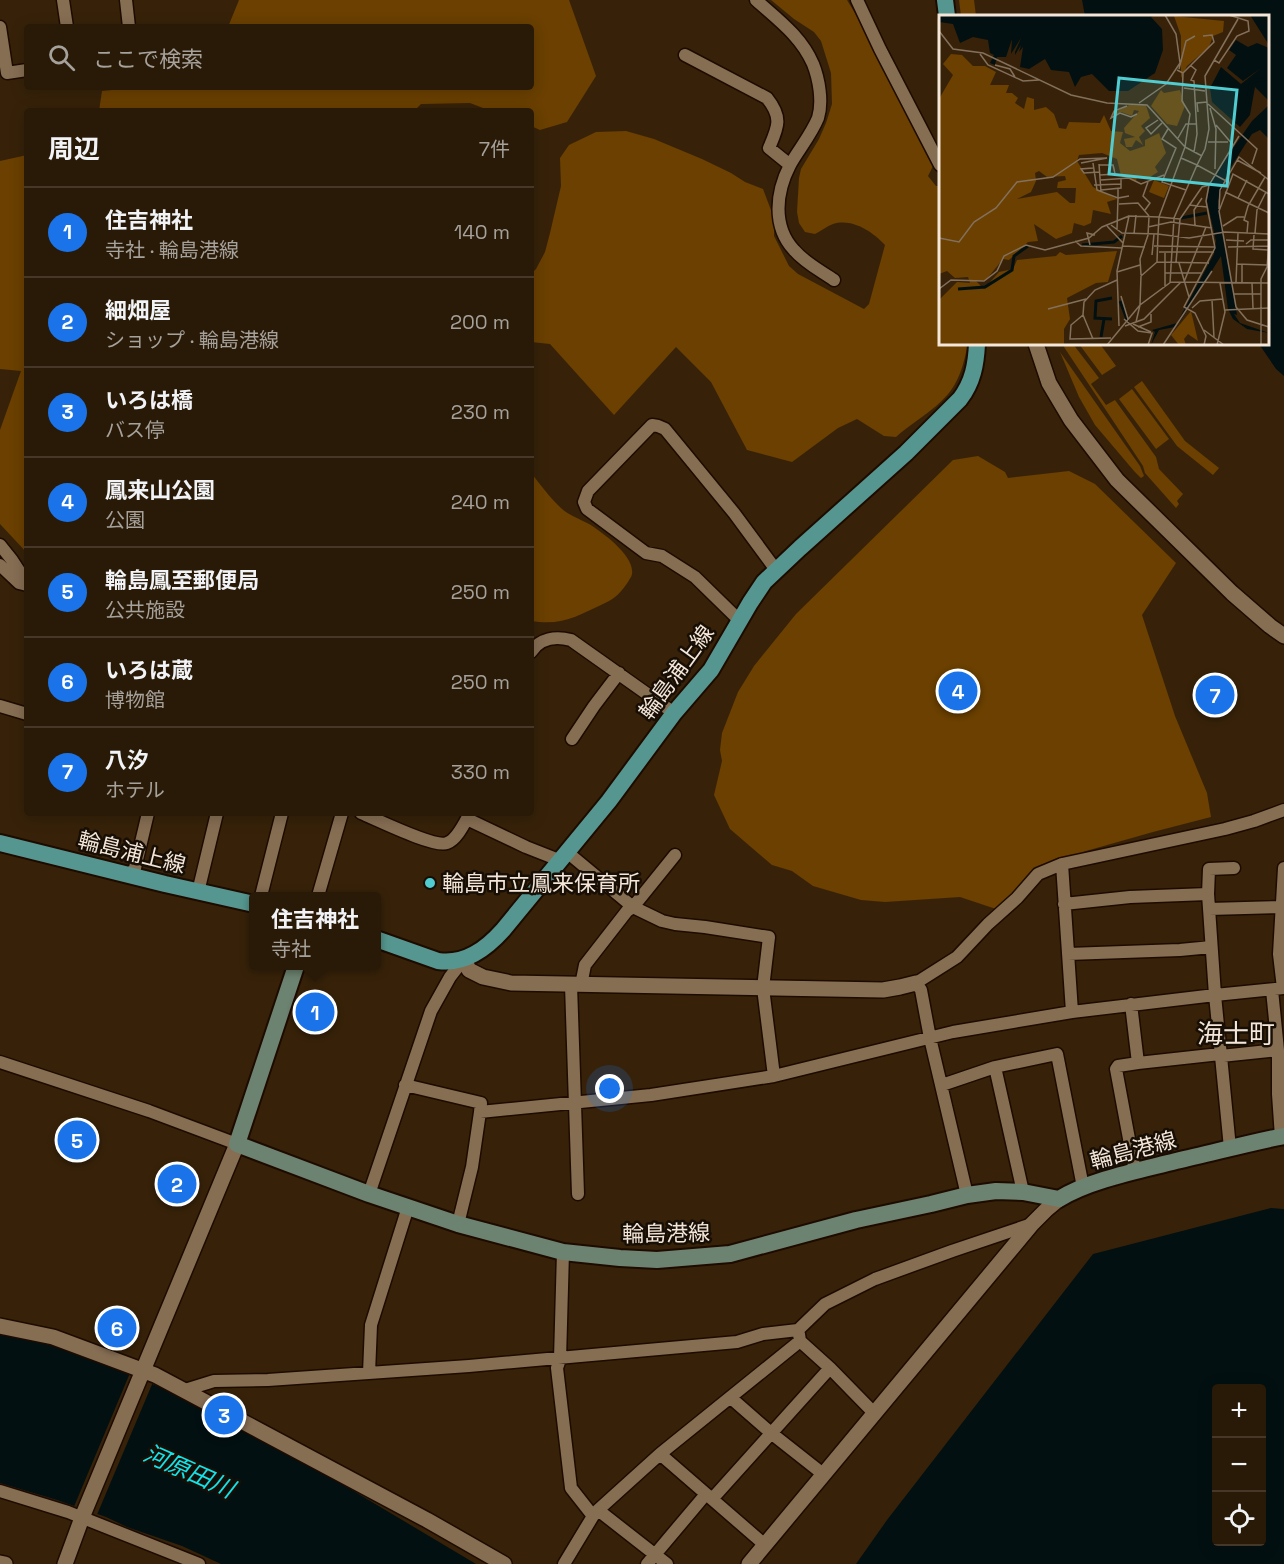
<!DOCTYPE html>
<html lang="ja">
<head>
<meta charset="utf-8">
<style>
	body { margin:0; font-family:"Space Grotesk","Noto Sans JP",sans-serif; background:#352715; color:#f1f3f6 }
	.controls { position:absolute; right:18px; bottom:18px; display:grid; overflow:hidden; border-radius:6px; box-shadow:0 3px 15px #0003 }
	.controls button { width:54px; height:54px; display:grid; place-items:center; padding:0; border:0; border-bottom:2px solid #453828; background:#291a07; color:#f1f3f6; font:30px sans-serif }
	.you { position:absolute; left:610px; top:1089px; width:21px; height:21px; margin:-15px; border:4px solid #fff; border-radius:50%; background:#1a73e8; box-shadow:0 0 0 9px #1a73e833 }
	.badge { display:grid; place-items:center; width:39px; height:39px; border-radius:50%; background:#1a73e8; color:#fff; font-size:20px; font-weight:700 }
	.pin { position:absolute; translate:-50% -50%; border:3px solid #fff; box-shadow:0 2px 6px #0006 }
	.popup { position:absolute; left:249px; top:892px; width:132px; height:78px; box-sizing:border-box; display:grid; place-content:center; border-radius:6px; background:#291a07; filter:drop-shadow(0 2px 4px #0005); font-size:20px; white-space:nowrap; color:#a5a19b }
	.popup b { font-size:22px; color:#f1f3f6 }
	.popup::after { content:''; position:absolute; left:50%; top:100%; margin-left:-12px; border:12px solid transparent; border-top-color:#291a07 }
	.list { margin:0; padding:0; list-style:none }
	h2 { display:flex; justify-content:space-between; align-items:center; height:78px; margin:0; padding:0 24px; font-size:26px }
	h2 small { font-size:20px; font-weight:400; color:#a5a19b }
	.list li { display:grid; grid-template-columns:39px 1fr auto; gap:18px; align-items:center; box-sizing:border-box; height:90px; padding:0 24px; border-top:2px solid #453828 }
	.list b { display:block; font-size:22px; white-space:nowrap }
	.list p { margin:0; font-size:20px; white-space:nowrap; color:#a5a19b }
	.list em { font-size:20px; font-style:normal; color:#a5a19b }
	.icon { flex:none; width:33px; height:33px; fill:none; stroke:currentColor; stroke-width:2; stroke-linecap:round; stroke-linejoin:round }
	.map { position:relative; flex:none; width:1284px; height:1564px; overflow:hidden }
	.search { position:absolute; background:#291a07; box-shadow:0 3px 15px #0003; left:24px; top:24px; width:510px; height:66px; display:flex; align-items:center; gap:15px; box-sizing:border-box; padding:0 21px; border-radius:6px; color:#a5a19b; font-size:22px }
	.panel { position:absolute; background:#291a07; box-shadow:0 3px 15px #0003; left:24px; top:108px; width:510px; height:708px; border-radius:6px }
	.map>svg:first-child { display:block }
	.green { fill:#6b4000 }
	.water { fill:#031011; fill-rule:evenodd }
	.pier { fill:#372209 }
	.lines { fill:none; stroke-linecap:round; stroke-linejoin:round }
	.minor-casing { stroke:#1e0b00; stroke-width:15 }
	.tertiary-casing { stroke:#1e0b00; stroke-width:18 }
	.secondary-casing { stroke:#1e0b00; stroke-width:20 }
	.primary-casing { stroke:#1e0b00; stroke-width:20 }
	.minor { stroke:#866e53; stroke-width:12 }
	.tertiary { stroke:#866e53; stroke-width:15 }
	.secondary { stroke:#6d8371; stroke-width:16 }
	.primary { stroke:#559790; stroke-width:16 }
	.poi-dot { fill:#51ccd1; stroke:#170e05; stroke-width:2 }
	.labels { text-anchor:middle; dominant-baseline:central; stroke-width:5; stroke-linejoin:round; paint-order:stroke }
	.street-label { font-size:22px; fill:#f4e6d8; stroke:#170e05 }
	.poi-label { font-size:22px; fill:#f4e6d8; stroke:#170e05; text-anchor:start }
	.water-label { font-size:24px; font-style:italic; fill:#10e4eb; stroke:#170e05 }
	.quarter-label { font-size:26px; fill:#f4e6d8; stroke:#170e05 }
	.inset-river { fill:none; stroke:#031011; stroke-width:3 }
	.inset-road { fill:none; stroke:#83705c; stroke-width:1.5 }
	.view { fill:#51ccd1; fill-opacity:0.15; stroke:#51ccd1; stroke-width:3 }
	.inset-edge { fill:none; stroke:#f4e6d8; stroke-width:3 }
</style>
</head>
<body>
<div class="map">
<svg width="1284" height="1564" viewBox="0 0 1284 1564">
	<rect width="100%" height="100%" fill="#372209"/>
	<!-- green -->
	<path class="green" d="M239,0H569L596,76L567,122L540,130L531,126V111H491L470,103L421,104L414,111H99L102,91L142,87H531V27H228Z
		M771,0H847L855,13L933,166L928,176L936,186H940V344H968C965,357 962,372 955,384C942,407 915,420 896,437L884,436L857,419L838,428L792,462L747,450L711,382L676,347L614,415L550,344L531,342V274L536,269L545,252L550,233L561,186L560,158L569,145L596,132L626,131L654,139L702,159L731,173L745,182L763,189L774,218V236L789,266L798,274L864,309L869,304L885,245C872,231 852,218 833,224C827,226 821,231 815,234L805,232L799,223L797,212L799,178L801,169L819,139L826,123L832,104L831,73L821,41L814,32L794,19Z
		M959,0H974L976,16H961Z
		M27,155V553L0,524V430L21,371L0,369V161Z
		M1065,344H1073L1099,378L1091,384L1106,405L1115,400L1156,457L1159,469L1183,494L1177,501L1179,504L1176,508L1145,473L1143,466L1064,347Z
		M1079,344H1100L1116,366L1102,375Z
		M1060,352L1140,466L1144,476L1141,478L1134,471L1095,425L1079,397Z
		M1142,381L1185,441L1219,468L1213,475L1177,446L1134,387Z
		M1132,389L1169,439L1156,449L1119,399Z
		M978,456L1005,472L1008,478L1069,471L1095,484L1176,563L1142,615L1175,716L1207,793L1211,817L1153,832L1086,851L1037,871L999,910L960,897L885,902L861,900L813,886L792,871L772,865L730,829L714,795L722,761L720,750L722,733L738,692L754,666L796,614L953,460Z
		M531,473C541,485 550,498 561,508C568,515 580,519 589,524C602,532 635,556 632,574C632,576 629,580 628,582C622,591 615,599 605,603C577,616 563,626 531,621Z"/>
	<!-- water -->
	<path class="water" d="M1082,0H1284V376L1276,369L1259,344H1268V16H1085Z
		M1271,1208L1284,1209V1564H856L887,1520L1093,1254ZM1216,1388H1262V1542H1216Z
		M0,1335L47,1342L162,1388L235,1422L273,1443L476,1564H221L182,1546L127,1527L106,1517L57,1500L0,1483Z"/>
	<!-- pier -->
	<path class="pier" d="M130,1373L153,1382L96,1517L73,1509Z"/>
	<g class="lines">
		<!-- minor casing -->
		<g class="minor-casing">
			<path id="minor" d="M63,0L67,27
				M126,0L129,27
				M756,0C777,19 801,36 813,64C819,79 823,102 818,118C811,135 799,149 790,165C776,192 772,226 794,250C805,263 821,271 834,280
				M857,0L880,49L940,165
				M0,27L7,73L27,70
				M685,55L767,98C783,118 778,127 769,148L790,165
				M0,545L12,560L27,583
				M0,565L19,583L27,585
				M740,621L695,577L662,556L646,553L587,509L584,502L588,491L652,425L658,426L665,429L734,513L776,570
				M531,652C540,638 556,636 571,640L674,713
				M0,706L27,714
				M572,739L594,706L619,673
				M361,813C376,819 434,848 447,843C457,840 465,822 470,813
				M467,819L526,847L559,860
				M567,852L633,907L662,921L675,924L705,927L769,937L763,988L774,1076
				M1062,864L1072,1012
				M130,874L135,868L148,813
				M198,892L217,813
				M261,896L282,813
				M318,896L342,813
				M1064,904L1130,897L1208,894
				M1209,909L1282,907
				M1068,954L1180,950L1211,947
				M571,985L578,1194
				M581,985L585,965L627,911L633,907L675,855
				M1283,988L1279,954L1284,868
				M1272,990L1278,1050V1094L1281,1137
				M1131,1004L1138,1063L1118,1066L1116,1069L1135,1171
				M1221,1056L1278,1050
				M0,1062L149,1111L237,1144
				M1138,1063L1220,1054
				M995,1067L1023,1192
				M405,1085L481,1103L480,1112L651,1095L774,1076L953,1032L1072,1012L1215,995L1284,988
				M942,1085L995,1067L1057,1054L1083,1187
				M1230,1148L1215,995L1208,894L1209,869L1234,868
				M369,1194L431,1011L450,977L464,959
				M967,1195L930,1038L921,990L916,983L957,957L988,924L1017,898L1038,874L1062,864L1225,829L1254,821L1284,810
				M458,1224L472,1167L480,1112
				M563,1252L560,1359L557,1368L571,1488L593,1516
				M799,1334L800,1341L830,1368L874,1413
				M369,1373L371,1325L408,1207
				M185,1390L214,1381L268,1380L469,1366L737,1342L763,1334L798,1330L825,1304L875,1279L952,1251L1032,1224
				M731,1398L771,1433L823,1474
				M660,1454L765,1545
				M0,1491L68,1512L199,1564
				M713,1498L830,1368
				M598,1510L667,1564
				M564,1564L593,1516L598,1510L660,1454L800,1341
				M647,1564L706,1494"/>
		</g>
		<!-- tertiary casing -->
		<g class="tertiary-casing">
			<path id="tertiary" d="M1036,344L1049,383L1071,420L1117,480L1232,593L1270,626L1284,636
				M464,959L469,970L483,977L511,983L883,990L900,987L916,983
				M0,1326L53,1337L155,1375L427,1520L504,1564
				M0,1563L5,1564
				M65,1564L83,1515L237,1144
				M749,1564L1032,1224L1047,1209L1059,1199"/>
		</g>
		<!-- secondary casing -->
		<g class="secondary-casing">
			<path id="secondary" d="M296,966L237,1144L369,1194L458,1224L563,1252L620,1258L657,1260L730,1254L856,1220L931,1204L967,1195L996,1191L1023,1192L1059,1199C1089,1180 1141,1170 1176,1161C1212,1153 1248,1143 1284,1136"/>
		</g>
		<!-- primary casing -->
		<g class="primary-casing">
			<path id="primary" d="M945,0L947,16
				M0,843L165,884L254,904
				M376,939L438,961C465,965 486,949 503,930L609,801L674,713L711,670L750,603L764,582L800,548L906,453L960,399C973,382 976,364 977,344"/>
		</g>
		<!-- minor -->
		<use href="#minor" class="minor"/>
		<!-- tertiary -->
		<use href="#tertiary" class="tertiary"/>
		<!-- secondary -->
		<use href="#secondary" class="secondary"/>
		<!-- primary -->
		<use href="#primary" class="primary"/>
	</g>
	<!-- markers -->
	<circle class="poi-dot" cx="430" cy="883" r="6"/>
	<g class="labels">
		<!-- street labels -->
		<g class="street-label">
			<text transform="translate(676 672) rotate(-54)">輪島浦上線</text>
			<text transform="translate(132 852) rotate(14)">輪島浦上線</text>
			<text transform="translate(1133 1150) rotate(-15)">輪島港線</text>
			<text transform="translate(666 1233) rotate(-1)">輪島港線</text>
		</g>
		<!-- poi labels -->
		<g class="poi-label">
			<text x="442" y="883">輪島市立鳳来保育所</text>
		</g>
		<!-- water labels -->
		<g class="water-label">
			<text transform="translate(189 1471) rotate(24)">河原田川</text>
		</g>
		<!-- quarter labels -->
		<g class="quarter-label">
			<text x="1236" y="1034">海士町</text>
		</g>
	</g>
	<!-- overview -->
	<g transform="translate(939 15)">
		<rect width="330" height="330" fill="#372209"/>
		<path d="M235,1L285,6L284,17L274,21L270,32L248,51L242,63V21ZM12,39L23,40L34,51H46L57,57L51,70H70L67,78H73L79,83L76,88L85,94L88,82L95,84V95L107,92L115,99L120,113L127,114L130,107L161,108L165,100L172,116L184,117L181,128L191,136L206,131V125L220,118L227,138L216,152L219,157L208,164L198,161L197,167L182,161L178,144L163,138L140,140L138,146L154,172L178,184L168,187L172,199L154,195L152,208L145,211L135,208L133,218L117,224L95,209L99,226L89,227L70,245L64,244L47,265L37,266L45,274L60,257L74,254L78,245L117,241L121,237L127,240L178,236L169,267L157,268L128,283L131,304L125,314V330H0V285L18,267L31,268L29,262L16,263L8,256L0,259V84L14,60L4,49ZM100,156L108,162L126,161L127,165L119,167L118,173H137L136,188H131L118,177L78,184L92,177L97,166L96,158ZM222,75L225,78L241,75L246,91L238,111L228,109L212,91ZM190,90H207L211,103L202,111L206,116L200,122L204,130L197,125L193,132H187L185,124L196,122L186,118L185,113L200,96L195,95L193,101L182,97L175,102L174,98ZM215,165L230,171L225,183L210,177ZM252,296L259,326L249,319L245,324L247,330H240L232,320Z" fill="#6b4000" fill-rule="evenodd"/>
		<path d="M0,0H216L212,2L223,14L224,35L216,58L189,76H170L153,59L142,62L136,72L130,57L112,55L106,44L90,54L81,52L84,32L80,37L82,30L76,40V37L82,23L72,39L73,24L67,42H58L56,50L51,48L55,40L51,38L49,25L34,22L21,28L14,9L0,7ZM330,0V30L311,0ZM297,25L309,32L318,28L330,33V86L316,72L311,100L301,112L273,87L271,73L282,52L302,69L322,53L304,66L288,53L297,40L290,35ZM330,90V124L321,115L313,119L288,158L279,186L298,300L295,299L301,308L330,318L308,314L294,304L289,294L282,241L242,305L236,312L220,315L212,330L216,317L213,315L238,308L275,239L277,226L268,186L271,166L313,106Z" fill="#031011"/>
		<path class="inset-river" d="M312,90L308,89L312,67L330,63M242,203L268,198M143,230L175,227L183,221M19,274L46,272L73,255L75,241L89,231M181,286L189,307M173,304L156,303L157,286L173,283M162,322L165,304"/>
		<path class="inset-road" d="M0,16L14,34L44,38L132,80L168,88L208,90L246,132L220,202L219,219M41,39L49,50L84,66L100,65M275,45L280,48L298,21L310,16L309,6L290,0M56,50L71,54L76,62M251,50L257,55L252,65L255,66L258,119L255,137M240,54L247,26L256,21M238,55L244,58L243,86L251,99L246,132L263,141M244,58L275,27L273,20L264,21M245,73L266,76M200,88L227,69L241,48L237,19L226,0M269,89L318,134L313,149M188,91L175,96L172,103L181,98L192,102L198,99M271,93L277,114L276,154M259,97L258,88L268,87M219,105L207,113L212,119L223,108M277,110L294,130M229,114L223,124L237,133L223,167L247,175M239,123L247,109H257M269,127H289M242,143L258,150L266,134L270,114L266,61L299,4M298,145L322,158M154,148L158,175L179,183L178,215M160,149L162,177M160,150H174L175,154L176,159L161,160M154,153L142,154L145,158L161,157M162,165L190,163L202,169L225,160M155,170L182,169M179,174V183L190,181M162,175L182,173V164M286,177L330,198M330,179L294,159L280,196L297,292L308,305L330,312M299,183L308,165M180,189L199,188L210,201M250,190L268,192M280,194L281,175L300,142L330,165M206,195L211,188L204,181L209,167M220,202L241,204M172,210L183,218L219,219M256,210L255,195L263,183M168,211L184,228M284,211L298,202H305M209,212L232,207L273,213M308,218L309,207L305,205L309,191L326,162M316,218L318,195L327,177M195,219L197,200M315,220L314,234L329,235M0,223L20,227L35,207L57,193L78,167L114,162L141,144L168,143L142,148M287,225L305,226M136,226L142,231L183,233M307,229L312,225H330M151,230L148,218L156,220M184,231L206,232M215,231L276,232M289,232L330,231M220,237H275M226,238V272M213,240L215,219M218,247L270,248M237,247L241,204L263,172L270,170M240,248L250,282M297,249L328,250M178,257L201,250M226,258H263M202,260L201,244L209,220L210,202M245,267L267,212M297,267L299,218M231,268L235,203L258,150L289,167M303,268V249M313,268L314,293M0,274L12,265L45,266L58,256L65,241L87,230L106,235L150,223L163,212L190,201M294,279H322M182,281L189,304M273,285L275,323M253,293L261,286L284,284M109,294L147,284M286,295L330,293M144,300L132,310L131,324L172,323M185,304L199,316L213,318L209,330M197,307L201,290L232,267L330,268M194,309L212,317M180,311L178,256L190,201L220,202M186,311L205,304L242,267M199,312L212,307V299M265,315L285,330M154,324L144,300L145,287L156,275L178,265M168,330L201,290L202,261L218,247L219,219L250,223L286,217L330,219M224,330L273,256M265,330L267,321L256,298L245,292L276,233L267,186L270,170L300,121M278,330L286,297L281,268M322,330V264L328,252L330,228"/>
		<path class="view" d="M180,63L298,75L288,171L170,159Z"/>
		<rect width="330" height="330" class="inset-edge"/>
	</g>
</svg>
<div class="controls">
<button>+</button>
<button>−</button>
<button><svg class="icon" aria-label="locate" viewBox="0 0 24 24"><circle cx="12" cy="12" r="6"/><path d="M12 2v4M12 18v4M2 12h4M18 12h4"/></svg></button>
</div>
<div class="you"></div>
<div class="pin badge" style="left:315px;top:1012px">1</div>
<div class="popup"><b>住吉神社</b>寺社</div>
<div class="pin badge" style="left:177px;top:1184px">2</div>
<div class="pin badge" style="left:224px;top:1415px">3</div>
<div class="pin badge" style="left:958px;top:691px">4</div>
<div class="pin badge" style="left:77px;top:1140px">5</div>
<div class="pin badge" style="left:117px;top:1328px">6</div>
<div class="pin badge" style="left:1215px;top:695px">7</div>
<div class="search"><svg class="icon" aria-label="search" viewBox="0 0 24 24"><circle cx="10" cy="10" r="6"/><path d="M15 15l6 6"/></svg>ここで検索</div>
<section class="panel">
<h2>周辺<small>7件</small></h2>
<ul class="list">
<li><span class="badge">1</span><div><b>住吉神社</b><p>寺社 · 輪島港線</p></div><em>140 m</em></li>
<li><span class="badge">2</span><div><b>細畑屋</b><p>ショップ · 輪島港線</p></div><em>200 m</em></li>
<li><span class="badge">3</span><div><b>いろは橋</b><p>バス停</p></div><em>230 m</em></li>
<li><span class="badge">4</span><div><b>鳳来山公園</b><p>公園</p></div><em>240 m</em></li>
<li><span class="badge">5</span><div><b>輪島鳳至郵便局</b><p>公共施設</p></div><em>250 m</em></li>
<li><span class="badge">6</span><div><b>いろは蔵</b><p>博物館</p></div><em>250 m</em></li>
<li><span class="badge">7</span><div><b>八汐</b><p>ホテル</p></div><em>330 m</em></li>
</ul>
</section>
</div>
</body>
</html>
